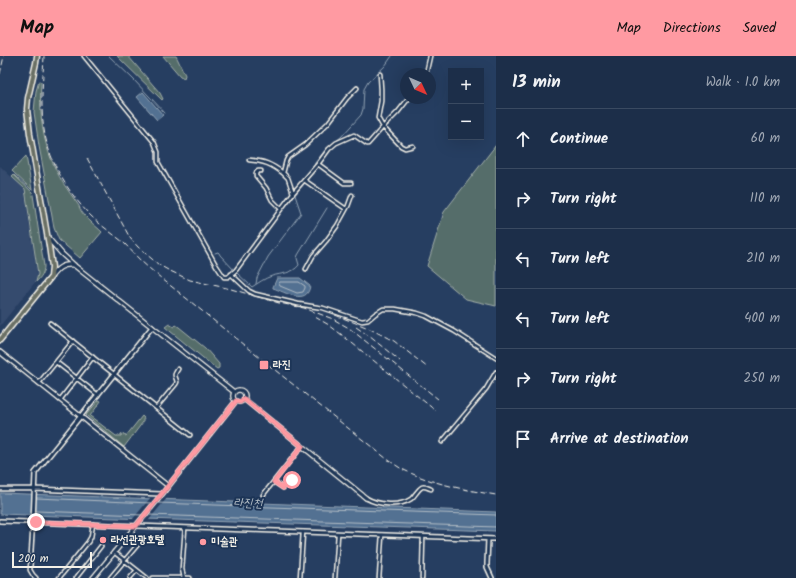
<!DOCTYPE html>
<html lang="en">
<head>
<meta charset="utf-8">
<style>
	body { margin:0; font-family:Kalam,"Poor Story",sans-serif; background:#293a53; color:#f1f3f6 }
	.controls { position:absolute; right:12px; top:12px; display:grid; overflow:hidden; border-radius:0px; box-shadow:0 4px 16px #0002 }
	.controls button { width:36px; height:36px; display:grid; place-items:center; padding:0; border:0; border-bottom:1px solid #3a4a61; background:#1c2e49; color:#f1f3f6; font:20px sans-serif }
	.compass { position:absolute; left:400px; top:12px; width:36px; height:36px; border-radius:50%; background:#1c2e49; box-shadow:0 4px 16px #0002; rotate:134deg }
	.scale { position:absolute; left:12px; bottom:10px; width:80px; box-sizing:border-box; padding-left:4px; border:2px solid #f4f1e8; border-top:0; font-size:11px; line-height:14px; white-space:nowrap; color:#f4f1e8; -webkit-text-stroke:3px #1d3557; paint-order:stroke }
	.stop { position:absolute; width:12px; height:12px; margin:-9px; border:3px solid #ff9aa2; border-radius:50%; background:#fff }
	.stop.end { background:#ff9aa2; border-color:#fff; box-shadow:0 1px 4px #0008 }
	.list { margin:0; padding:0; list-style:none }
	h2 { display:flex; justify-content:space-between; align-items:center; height:52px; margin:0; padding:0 16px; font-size:17px }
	h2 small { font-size:13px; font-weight:400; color:#a0a8b4 }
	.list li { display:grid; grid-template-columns:26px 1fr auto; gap:12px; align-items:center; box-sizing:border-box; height:60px; padding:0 16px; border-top:1px solid #3a4a61 }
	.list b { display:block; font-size:15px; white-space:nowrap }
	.list em { font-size:13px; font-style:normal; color:#a0a8b4 }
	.icon { flex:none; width:22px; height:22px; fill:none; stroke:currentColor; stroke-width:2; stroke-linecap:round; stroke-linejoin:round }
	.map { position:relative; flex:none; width:496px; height:522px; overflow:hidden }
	header { display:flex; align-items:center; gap:24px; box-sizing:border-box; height:56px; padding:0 20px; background:#ff9aa2; color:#111 }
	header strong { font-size:19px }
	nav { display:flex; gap:22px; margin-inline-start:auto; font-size:14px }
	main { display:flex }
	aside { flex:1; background:#1c2e49 }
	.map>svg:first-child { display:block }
	.built { fill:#354b6e }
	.green { fill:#546d6a; stroke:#a4afa9 }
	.water { fill:#537192; stroke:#93a4b4 }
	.pier { fill:#263e61 }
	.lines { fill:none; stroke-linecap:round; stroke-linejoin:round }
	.shore { stroke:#b4bec6; stroke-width:1 }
	.stream { stroke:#93a4b4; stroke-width:1 }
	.minor-casing { stroke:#f4f1e8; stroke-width:5.5 }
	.tertiary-casing { stroke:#f4f1e8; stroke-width:6 }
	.secondary-casing { stroke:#f4f1e8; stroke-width:6 }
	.trunk-casing { stroke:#f4f1e8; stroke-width:7 }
	.minor { stroke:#1d3557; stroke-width:2.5 }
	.tertiary { stroke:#1d3557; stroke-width:3 }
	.secondary { stroke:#1d3557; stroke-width:3.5 }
	.trunk { stroke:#6b7065; stroke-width:4 }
	.rail { stroke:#f4f1e8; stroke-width:1; stroke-dasharray:6 3; stroke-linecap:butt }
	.route { stroke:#ff9aa2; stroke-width:5 }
	.poi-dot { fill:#ff9aa2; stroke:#1d3557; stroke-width:1.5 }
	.labels { text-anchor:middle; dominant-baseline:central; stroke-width:4; stroke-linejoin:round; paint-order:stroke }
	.poi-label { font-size:11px; font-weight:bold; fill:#f4f1e8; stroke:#1d3557; text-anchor:start }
	.water-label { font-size:12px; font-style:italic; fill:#b4bec6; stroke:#1d3557 }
</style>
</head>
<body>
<header>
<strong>Map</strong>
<nav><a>Map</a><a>Directions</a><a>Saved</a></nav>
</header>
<main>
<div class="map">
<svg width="496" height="522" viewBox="0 0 496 522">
	<rect width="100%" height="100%" fill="#263e61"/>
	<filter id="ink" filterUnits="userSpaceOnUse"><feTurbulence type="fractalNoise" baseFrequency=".025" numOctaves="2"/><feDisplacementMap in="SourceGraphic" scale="8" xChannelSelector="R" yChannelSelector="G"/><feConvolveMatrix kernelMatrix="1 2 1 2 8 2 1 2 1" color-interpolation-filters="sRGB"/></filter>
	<g filter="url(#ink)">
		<!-- built -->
		<path class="built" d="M0,110L24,133L37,218L36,225L0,270Z"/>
		<!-- green -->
		<path class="green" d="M117,0H128L160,37L163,43L162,44Z
			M163,0H176L178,4L185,19L184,22L180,20Z
			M39,25L41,26C39,64 43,93 63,127C68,135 74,142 79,150C81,159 95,169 102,176L80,202L59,184L54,172L50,149L39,90L34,56L36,35Z
			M496,89V250L466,243L427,210L444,156Z
			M26,100L32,134L12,115Z
			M14,119L32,136L33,139L44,210C44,217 41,221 36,226L38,218L25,133L12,121Z
			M169,268L174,271L176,269L179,271L205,292L219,308V312L217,313L213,310L165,271Z
			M99,344L101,345L90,360L116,380H121L122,378L126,380L142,360L144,362L143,364V366L124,391L87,360L86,359Z"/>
		<!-- water -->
		<path class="water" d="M143,36L163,59L157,64L137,41Z
			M277,222H300L310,230C307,250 285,236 273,232V231Z
			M0,437L496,456V475L0,458Z"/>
		<!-- pier -->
		<path class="pier" d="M151,441L167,442L148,465L132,464Z"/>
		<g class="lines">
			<!-- shore -->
			<path class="shore" d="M280,226H299L305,230V232L303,236L297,237L280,230L279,228Z
				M36,442L151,447
				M158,447L496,459
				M36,455L142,459
				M149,459L496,471"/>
			<!-- stream -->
			<path class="stream" d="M109,0L133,23L165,57
				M314,111L315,107L326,93L341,81L361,59L363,53L364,33L368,26L385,10L392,0
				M215,197L218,196L219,197L220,199L235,215
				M236,217L283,153L314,116L315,114
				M237,217L252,231C258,227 265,222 272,220C282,217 292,218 299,209L297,202L298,199L327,152
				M256,228L257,222L268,201L301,157L295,139"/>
			<!-- minor casing -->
			<g class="minor-casing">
				<path id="minor" d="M84,0L154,86L158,96V106L216,209L224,221H228L236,214L293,137L318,108L329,93L336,87L354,79L367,88H368L383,71L398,56L409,42
					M380,18L381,33V45L378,62L383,71L401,90L405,92L413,90
					M426,18L430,0
					M249,104C264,105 271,108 283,117
					M318,108L344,127H351
					M261,115H258L256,117V120L266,132L272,144L281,153
					M304,124L346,153
					M293,137L288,122L283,117L286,105L288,101L305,89L328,67L347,42L357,32
					M306,213L313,200L326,185L337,170L348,150L352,139
					M231,218L249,235L255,238L298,248L323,252L362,265L368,264L375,258L383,253H395L417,257L426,260L454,275L496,302
					M50,267L190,379
					M56,306L98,339
					M39,327L73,285
					M60,344L93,301
					M156,352L176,328L177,326C175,318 173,321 178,313
					M442,386L486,333L496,316
					M274,426L283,432L289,426L292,425
					M0,433H34
					M263,439L302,390
					M366,442C378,449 399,451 411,443C415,440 417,434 422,431C425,430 428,432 431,433
					M33,466L30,514L33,519L36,522
					M114,496L147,522
					M59,522L88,486L91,481L93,468
					M76,522L101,490
					M110,522L140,486
					M130,522L137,514
					M153,522H190
					M184,522L182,513L185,472
					M300,522L303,476
					M335,522L338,478
					M379,522L382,479
					M422,522L423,481"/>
			</g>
			<!-- tertiary casing -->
			<g class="tertiary-casing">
				<path id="tertiary" d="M0,296L168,430
					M34,433L161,438
					M0,465L496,483
					M33,466L35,417L152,271
					M488,483L487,507V511L492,522"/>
			</g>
			<!-- secondary casing -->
			<g class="secondary-casing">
				<path id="secondary" d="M48,182L62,198L75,210L234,336
					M51,221C58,212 62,208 74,209
					M233 340a6 6 0 1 1 12 0a6 6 0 1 1-12 0Z
					M244,343L366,442
					M93,522L159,442L236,345"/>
			</g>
			<!-- trunk casing -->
			<g class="trunk-casing">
				<path id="trunk" d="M0,284L51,221L52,211L49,190L30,78L27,53L28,42L36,7L37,0"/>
			</g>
			<!-- minor -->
			<use href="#minor" class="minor"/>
			<!-- tertiary -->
			<use href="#tertiary" class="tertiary"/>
			<!-- secondary -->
			<use href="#secondary" class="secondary"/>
			<!-- trunk -->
			<use href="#trunk" class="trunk"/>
			<!-- rail -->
			<path class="rail" d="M44,0C42,41 37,74 57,113C65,129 77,146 90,159C100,169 112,177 123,186C132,195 139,204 149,212C164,225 180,237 196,250C259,302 323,352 387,403C393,407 399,412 406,415C434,428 466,434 496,439
				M0,18L4,0
				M87,102L130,182L138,191L159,209L168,214L190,224L231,233L279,247L304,252L333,263L349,272L438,343
				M335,259L366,271L394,285L428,312
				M315,261L329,269L342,279L436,355
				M356,271L369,280L400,305"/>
		</g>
	</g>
	<g class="lines" filter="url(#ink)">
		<!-- route -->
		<path class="route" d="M36,466L136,470L236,345L240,346L244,343L302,390L274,426L283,432L289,426L292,424"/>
	</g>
	<!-- markers -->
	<g class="poi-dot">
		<rect x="259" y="304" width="10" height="10" rx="2"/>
		<circle cx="103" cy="484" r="4"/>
		<circle cx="203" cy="486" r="4"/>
	</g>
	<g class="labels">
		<!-- poi labels -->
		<g class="poi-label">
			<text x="273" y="309">라진</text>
			<text x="111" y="484">라선관광호텔</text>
			<text x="211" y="486">미술관</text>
		</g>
		<!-- water labels -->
		<g class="water-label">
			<text transform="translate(248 447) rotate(2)">라진천</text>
		</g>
	</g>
</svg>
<div class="controls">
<button>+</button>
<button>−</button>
</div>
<svg class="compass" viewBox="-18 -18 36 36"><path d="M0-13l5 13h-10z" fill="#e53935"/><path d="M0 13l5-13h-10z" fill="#a0a8b4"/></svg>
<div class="scale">200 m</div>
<div class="stop" style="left:292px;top:424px"></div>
<div class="stop end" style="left:36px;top:466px"></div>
</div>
<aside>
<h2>13 min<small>Walk · 1.0 km</small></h2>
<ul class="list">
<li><svg class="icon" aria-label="ahead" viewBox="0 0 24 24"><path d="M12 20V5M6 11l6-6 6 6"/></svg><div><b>Continue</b></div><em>60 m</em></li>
<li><svg class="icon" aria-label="right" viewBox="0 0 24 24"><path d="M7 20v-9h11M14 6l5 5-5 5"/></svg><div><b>Turn right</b></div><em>110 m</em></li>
<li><svg class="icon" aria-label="left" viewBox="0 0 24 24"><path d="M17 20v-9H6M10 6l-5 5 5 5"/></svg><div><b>Turn left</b></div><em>210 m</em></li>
<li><svg class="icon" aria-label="left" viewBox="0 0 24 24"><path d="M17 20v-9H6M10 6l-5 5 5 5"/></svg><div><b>Turn left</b></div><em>400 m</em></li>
<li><svg class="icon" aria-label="right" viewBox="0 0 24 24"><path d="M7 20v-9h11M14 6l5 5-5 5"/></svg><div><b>Turn right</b></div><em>250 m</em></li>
<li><svg class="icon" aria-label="arrive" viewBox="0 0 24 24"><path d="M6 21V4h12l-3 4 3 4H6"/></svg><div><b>Arrive at destination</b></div></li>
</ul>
</aside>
</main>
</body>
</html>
